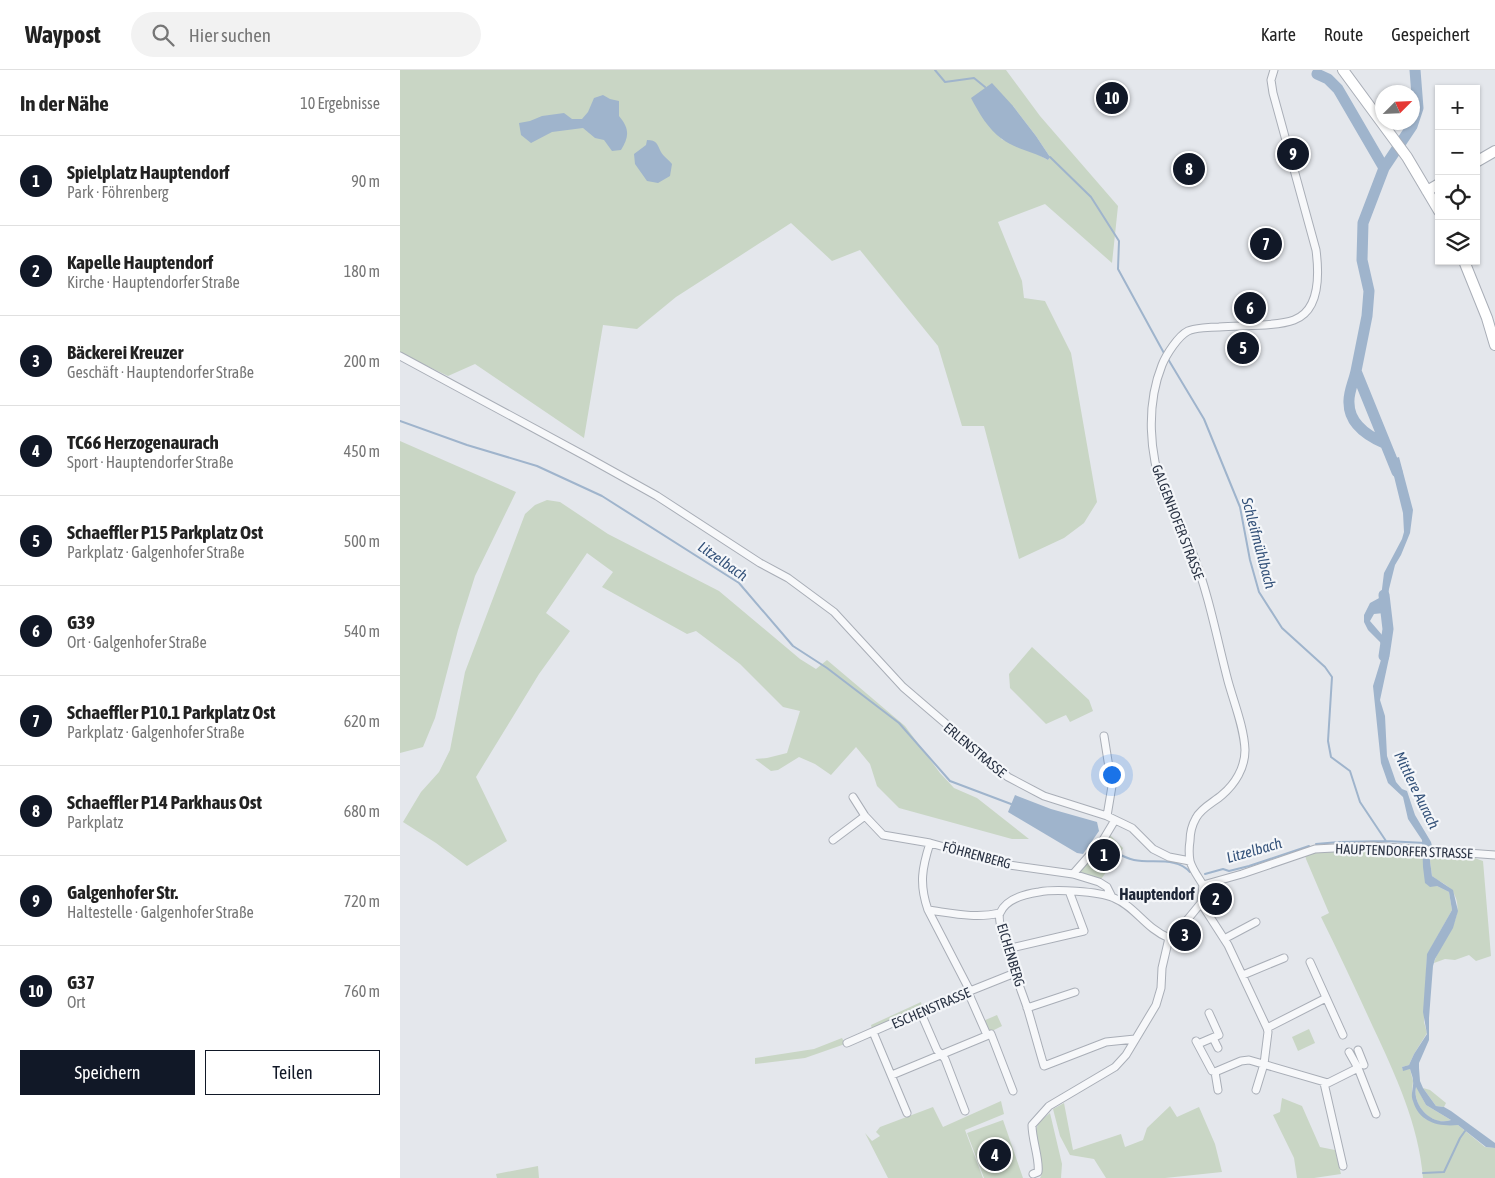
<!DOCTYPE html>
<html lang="de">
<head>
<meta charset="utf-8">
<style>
	body { margin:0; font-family:"Asap Condensed",sans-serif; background:#f2f2f2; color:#222 }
	.controls { position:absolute; right:15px; top:15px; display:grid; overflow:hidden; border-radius:0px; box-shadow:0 1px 4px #0004 }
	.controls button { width:45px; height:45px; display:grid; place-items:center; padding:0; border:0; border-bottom:1px solid #e0e0e0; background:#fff; color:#222; font:25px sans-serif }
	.compass { position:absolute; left:975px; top:15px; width:45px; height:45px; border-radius:50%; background:#fff; box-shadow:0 1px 4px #0004; rotate:66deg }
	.you { position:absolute; left:711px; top:704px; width:18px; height:18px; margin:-12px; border:4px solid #fff; border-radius:50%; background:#1a73e8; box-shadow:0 0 0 8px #1a73e833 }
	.badge { display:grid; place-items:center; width:32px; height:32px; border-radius:50%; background:#111827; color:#fff; font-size:16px; font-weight:700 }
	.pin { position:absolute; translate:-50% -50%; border:2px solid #fff; box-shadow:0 1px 5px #0006 }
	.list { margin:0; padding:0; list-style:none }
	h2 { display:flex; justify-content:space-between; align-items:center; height:65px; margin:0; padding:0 20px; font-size:21px }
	h2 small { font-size:16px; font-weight:400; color:#767676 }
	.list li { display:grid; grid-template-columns:32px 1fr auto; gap:15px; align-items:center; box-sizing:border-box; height:90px; padding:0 20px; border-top:1px solid #e0e0e0 }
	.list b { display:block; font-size:19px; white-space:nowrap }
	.list p { margin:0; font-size:16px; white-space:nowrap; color:#767676 }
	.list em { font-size:16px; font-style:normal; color:#767676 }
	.actions { display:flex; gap:10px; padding:15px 20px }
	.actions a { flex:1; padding:11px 0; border:1px solid #111827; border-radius:0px; text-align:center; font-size:18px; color:#111827 }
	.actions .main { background:#111827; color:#fff }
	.icon { flex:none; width:28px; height:28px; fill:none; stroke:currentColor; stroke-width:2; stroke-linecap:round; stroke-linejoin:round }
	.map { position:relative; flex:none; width:1095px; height:1108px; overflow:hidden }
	header { display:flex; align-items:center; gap:30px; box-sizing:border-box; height:70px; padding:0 25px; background:#fff; border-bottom:1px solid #e0e0e0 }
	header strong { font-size:24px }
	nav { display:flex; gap:28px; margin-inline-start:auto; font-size:18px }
	.search { width:350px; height:45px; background:#f2f2f2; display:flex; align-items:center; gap:12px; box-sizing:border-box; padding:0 18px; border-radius:28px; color:#767676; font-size:19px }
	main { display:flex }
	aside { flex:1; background:#fff }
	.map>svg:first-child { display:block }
	.green { fill:#c9d6c5; fill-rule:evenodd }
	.water { fill:#9fb4cc; fill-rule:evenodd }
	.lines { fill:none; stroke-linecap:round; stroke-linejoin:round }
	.stream { stroke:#9fb4cc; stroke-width:2 }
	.river { stroke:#9fb4cc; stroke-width:11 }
	.street-casing { stroke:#a9aeb7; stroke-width:9 }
	.secondary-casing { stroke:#a9aeb7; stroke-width:12 }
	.street { stroke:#f7f8fa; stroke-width:7 }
	.secondary { stroke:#fff; stroke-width:10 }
	.labels { text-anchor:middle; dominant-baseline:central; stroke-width:4.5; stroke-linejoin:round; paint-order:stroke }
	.street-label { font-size:14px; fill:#2b3445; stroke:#f4f6f9 }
	.water-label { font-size:15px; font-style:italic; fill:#34527a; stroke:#f4f6f9 }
	.quarter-label { font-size:16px; font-weight:bold; fill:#1d2536; stroke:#f4f6f9 }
</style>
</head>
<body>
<header>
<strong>Waypost</strong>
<div class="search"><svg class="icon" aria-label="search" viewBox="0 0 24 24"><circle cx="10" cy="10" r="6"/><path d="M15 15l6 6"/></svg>Hier suchen</div>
<nav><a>Karte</a><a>Route</a><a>Gespeichert</a></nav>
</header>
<main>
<aside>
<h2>In der Nähe<small>10 Ergebnisse</small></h2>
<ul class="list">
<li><span class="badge">1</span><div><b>Spielplatz Hauptendorf</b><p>Park · Föhrenberg</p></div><em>90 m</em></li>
<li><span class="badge">2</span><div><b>Kapelle Hauptendorf</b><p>Kirche · Hauptendorfer Straße</p></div><em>180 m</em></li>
<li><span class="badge">3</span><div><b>Bäckerei Kreuzer</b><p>Geschäft · Hauptendorfer Straße</p></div><em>200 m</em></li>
<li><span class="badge">4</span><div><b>TC66 Herzogenaurach</b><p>Sport · Hauptendorfer Straße</p></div><em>450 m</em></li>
<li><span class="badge">5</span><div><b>Schaeffler P15 Parkplatz Ost</b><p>Parkplatz · Galgenhofer Straße</p></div><em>500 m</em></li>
<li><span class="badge">6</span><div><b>G39</b><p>Ort · Galgenhofer Straße</p></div><em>540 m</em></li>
<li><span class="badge">7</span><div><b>Schaeffler P10.1 Parkplatz Ost</b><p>Parkplatz · Galgenhofer Straße</p></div><em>620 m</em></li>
<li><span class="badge">8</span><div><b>Schaeffler P14 Parkhaus Ost</b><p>Parkplatz</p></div><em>680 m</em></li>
<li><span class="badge">9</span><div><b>Galgenhofer Str.</b><p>Haltestelle · Galgenhofer Straße</p></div><em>720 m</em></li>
<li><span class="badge">10</span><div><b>G37</b><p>Ort</p></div><em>760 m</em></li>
</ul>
<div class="actions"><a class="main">Speichern</a><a>Teilen</a></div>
</aside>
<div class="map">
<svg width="1095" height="1108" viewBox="0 0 1095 1108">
	<rect width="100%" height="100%" fill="#e4e7ec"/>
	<!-- green -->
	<path class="green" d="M0,0H606L640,46L718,136L712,193L645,134L598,152L622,211L624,228L645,231L671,283L697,432L684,453L664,468L619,489L584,356H562L538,276L460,180L432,191L391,153L276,227L237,259L203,255L184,368L75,294L48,306L0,283ZM613,36L636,66L650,87L648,90L637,84L601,69Z
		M0,371L116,422L75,506L58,560L35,648L23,677L0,683Z
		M147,430L160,432L208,464L319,521L400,589L416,599L427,590L505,656L540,703L554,718L577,728L629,769H612L499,738L477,716L470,694L456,677L431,705L415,694L399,687L378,700L371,701L355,689L367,688L387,683L400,641L383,637L340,594L296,561L287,564L202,517L213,502L187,483L146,543L170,561L139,604L76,707L107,771L67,796L36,773L3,752L21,722L39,702L50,680L65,602L125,444L135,435Z
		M632,577L689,630L693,641L670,652L666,645L646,654L610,618L609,604Z
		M710,765L723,778L722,780L699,812L673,804L703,770Z
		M960,779L1003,783L1023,787L1026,813L1037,816L1049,822L1052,840L1027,885L1024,952L1027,963L1014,984L1009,995L1002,997L1003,1000L1010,999L1013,1011L1012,1023L1025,1049L1058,1055L1085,1077L1095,1078V1108H1023C1019,1055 995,1004 973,957C956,920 939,883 921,847L929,843L906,789L905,785L916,782Z
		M1037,785L1069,786L1083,791L1091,886L1076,891L1069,885L1055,890L1045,889L1034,893C1041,870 1068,847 1053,822C1049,815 1038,811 1032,806L1030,791L1031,787Z
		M521,932L522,937L472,959L471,955Z
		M597,945L602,956L588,963L583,951Z
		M909,959L915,973L898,981L892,967Z
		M442,968L445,974L405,988L355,994V988L414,979Z
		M1016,1016L1026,1035L1051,1050C1031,1057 1012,1035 1016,1016Z
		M1023,1018L1030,1020L1046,1033L1044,1037L1036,1036Z
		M882,1028L902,1036L920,1077L935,1080L941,1104L914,1108H897L894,1088L873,1045L880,1042Z
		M601,1031L604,1044L565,1060L583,1108H488L465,1063L472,1071L480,1066L476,1062L480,1057L533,1037L543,1057Z
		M664,1033L673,1080L721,1064L725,1077L743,1070L747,1058L770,1036L777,1047L799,1037L815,1074L822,1102L765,1108H706L694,1089L670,1085L660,1066L653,1039Z
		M650,1043L662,1094L661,1108H640L642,1104L634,1064L639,1052Z
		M603,1050L623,1108H584L567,1063Z
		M138,1096L139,1108H97L96,1104Z"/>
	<!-- water -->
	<path class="water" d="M592,13L613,36L636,66L650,87L648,90C634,82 615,79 602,69C588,59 579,43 571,28Z
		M203,25L210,29L219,31V46C230,59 229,67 221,80L212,81L204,70L195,68L183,58L152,62L131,73L121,65L119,53L130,51L142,46L164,43L172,49H182L188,42L194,28Z
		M247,70C257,70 257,74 261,82C263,86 269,90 272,94L270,106L258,113L247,111L235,94L234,84L246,75Z
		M999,387L1013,440L1010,463L1001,485L995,495L989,519L987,535L984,543L974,544L970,551L989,573V588L980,630L985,646L987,686L996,712L1002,719L1007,721L1015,745L1031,772L1032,776L1030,791L1032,806L1053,820L1058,841L1053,858L1035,889L1033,896L1029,948V970L1019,993V998L1020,1011L1023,1018L1036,1036L1044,1037L1051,1041L1095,1073V1078L1086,1077L1058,1055C1038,1057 1019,1052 1013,1031C1010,1024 1014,1018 1013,1011C1013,1007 1011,1003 1010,999L1003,1001L1002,997L1009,995L1014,984L1027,964L1023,942L1027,884L1052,840L1049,822L1037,816L1030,817L1025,813L1023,797L1022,770L1008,749L1003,727L988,713L981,693L973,616L984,580L980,572L968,560L964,552V545L970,533L981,527L984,503L1002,469L1004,462L1003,443L990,390ZM1016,1017L1026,1035L1051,1050C1032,1057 1012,1035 1016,1017Z
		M615,725L651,739L697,752L699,761L683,784L677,783L608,742Z"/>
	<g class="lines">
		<!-- stream -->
		<path class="stream" d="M535,0L545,12L574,8L585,17
			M650,87L691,127L719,171L718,199L765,285
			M768,289L804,349L840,437L850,490L859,522L882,558L925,597L932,607L928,671L931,687L950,701L960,732L986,771L1025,773
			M0,351L67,375L137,396L202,426L339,513L393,576L427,598L499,653L550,711L611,734
			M916,774L939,772L986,771
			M708,779C717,783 725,788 734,790C752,794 776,786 790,802
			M805,804L823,799L829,801L849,796L909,776
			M1023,1103L1044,1102L1060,1068L1065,1061"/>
		<!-- river -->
		<path class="river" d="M917,4L928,9L938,19L984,98
			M956,301C954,311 948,323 949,333C949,354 968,366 984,373
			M997,402L956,301L967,246L969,221L962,190L963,153L984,98L1012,56L1018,38L1015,0
			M984,586L988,559L984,525"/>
		<!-- street casing -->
		<g class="street-casing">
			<path id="street" d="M0,286L187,387L257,426L360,493L388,508L434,542L503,617L608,707L644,726L707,746L732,758L753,779L769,787L790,791
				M704,666L712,716L707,746
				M453,727L465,746L483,765L530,773L609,795L673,804L699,812L707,817L712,827
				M433,770L465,746
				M530,773C522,798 519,814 528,840C551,843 576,849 600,843
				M673,804L703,770L715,750
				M803,815C799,808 792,799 790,791C789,785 789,777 790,771C790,763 792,755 796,748C801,738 814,732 822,725C835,714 845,698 845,680C844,657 834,633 828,611C817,569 809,525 793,484C785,463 773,444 764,423C749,384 746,335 762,295C766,285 778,266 788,261C794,258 812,257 819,257C840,255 876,257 894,250C921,240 919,203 916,180L873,23L871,10L874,0
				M803,815L842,804L915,779L971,776L1095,785
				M801,833L828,875L867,958L868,962L864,994L856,1020
				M528,840L570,921
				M824,869L856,852
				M607,879L684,861L669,821
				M910,892L943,965
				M843,905L884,888
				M568,922L587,965
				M627,938L675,922
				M520,941L537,980L545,989L565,1041
				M867,958L926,928
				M473,962L507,1043
				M813,968L818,978
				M735,969L706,972L644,996C638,976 633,957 627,937C622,922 595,853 600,843C606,829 625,824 639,822C655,819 698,821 714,828C736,837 745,858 769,868
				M796,971L812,1001L815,1002L841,991L849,990L928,1013L958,998
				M447,973L520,941L615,903
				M798,974L819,965L809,943
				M958,980L964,995
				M949,982L958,998L976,1044
				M815,1002L818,1020
				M492,1005L591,964L613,1021
				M924,1013L943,1096
				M633,1104L638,1102C640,1090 632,1070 632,1055L649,1036L715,997L726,985L756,935L761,918L762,898L769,868L783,855L801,833L803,815"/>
		</g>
		<!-- secondary casing -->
		<g class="secondary-casing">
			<path id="secondary" d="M943,0L1007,87L1039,141
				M1076,92L1095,81
				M1027,121L1039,114
				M1064,191L1087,248L1095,275"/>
		</g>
		<!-- street -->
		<use href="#street" class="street"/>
		<!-- secondary -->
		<use href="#secondary" class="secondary"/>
	</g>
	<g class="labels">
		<!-- street labels -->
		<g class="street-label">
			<text transform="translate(778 452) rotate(69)">GALGENHOFER STRASSE</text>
			<text transform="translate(575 680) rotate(40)">ERLENSTRASSE</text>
			<text transform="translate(1004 781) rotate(2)">HAUPTENDORFER STRASSE</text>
			<text transform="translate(577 785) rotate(15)">FÖHRENBERG</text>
			<text transform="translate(611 885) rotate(73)">EICHENBERG</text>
			<text transform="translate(531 938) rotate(-23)">ESCHENSTRASSE</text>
		</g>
		<!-- water labels -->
		<g class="water-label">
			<text transform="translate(859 473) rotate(75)">Schleifmühlbach</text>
			<text transform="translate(323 491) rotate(35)">Litzelbach</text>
			<text transform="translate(1017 720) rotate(64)">Mittlere Aurach</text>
			<text transform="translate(854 780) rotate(-16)">Litzelbach</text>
		</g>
		<!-- quarter labels -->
		<g class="quarter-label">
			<text x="757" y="824">Hauptendorf</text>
		</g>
	</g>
</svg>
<div class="controls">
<button>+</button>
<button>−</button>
<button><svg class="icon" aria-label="locate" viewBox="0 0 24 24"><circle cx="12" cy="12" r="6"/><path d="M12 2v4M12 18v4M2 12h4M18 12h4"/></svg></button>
<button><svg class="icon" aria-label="layers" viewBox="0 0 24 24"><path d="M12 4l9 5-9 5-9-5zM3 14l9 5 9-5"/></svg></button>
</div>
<svg class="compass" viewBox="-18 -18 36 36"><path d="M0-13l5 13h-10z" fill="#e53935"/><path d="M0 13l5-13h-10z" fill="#767676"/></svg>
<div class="you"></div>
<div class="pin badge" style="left:704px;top:785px">1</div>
<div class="pin badge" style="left:816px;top:829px">2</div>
<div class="pin badge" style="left:785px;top:865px">3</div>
<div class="pin badge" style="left:595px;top:1085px">4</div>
<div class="pin badge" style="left:843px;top:278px">5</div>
<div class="pin badge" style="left:850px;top:238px">6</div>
<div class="pin badge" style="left:866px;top:174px">7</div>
<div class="pin badge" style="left:789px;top:99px">8</div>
<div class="pin badge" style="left:893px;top:84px">9</div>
<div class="pin badge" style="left:712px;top:28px">10</div>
</div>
</main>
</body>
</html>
